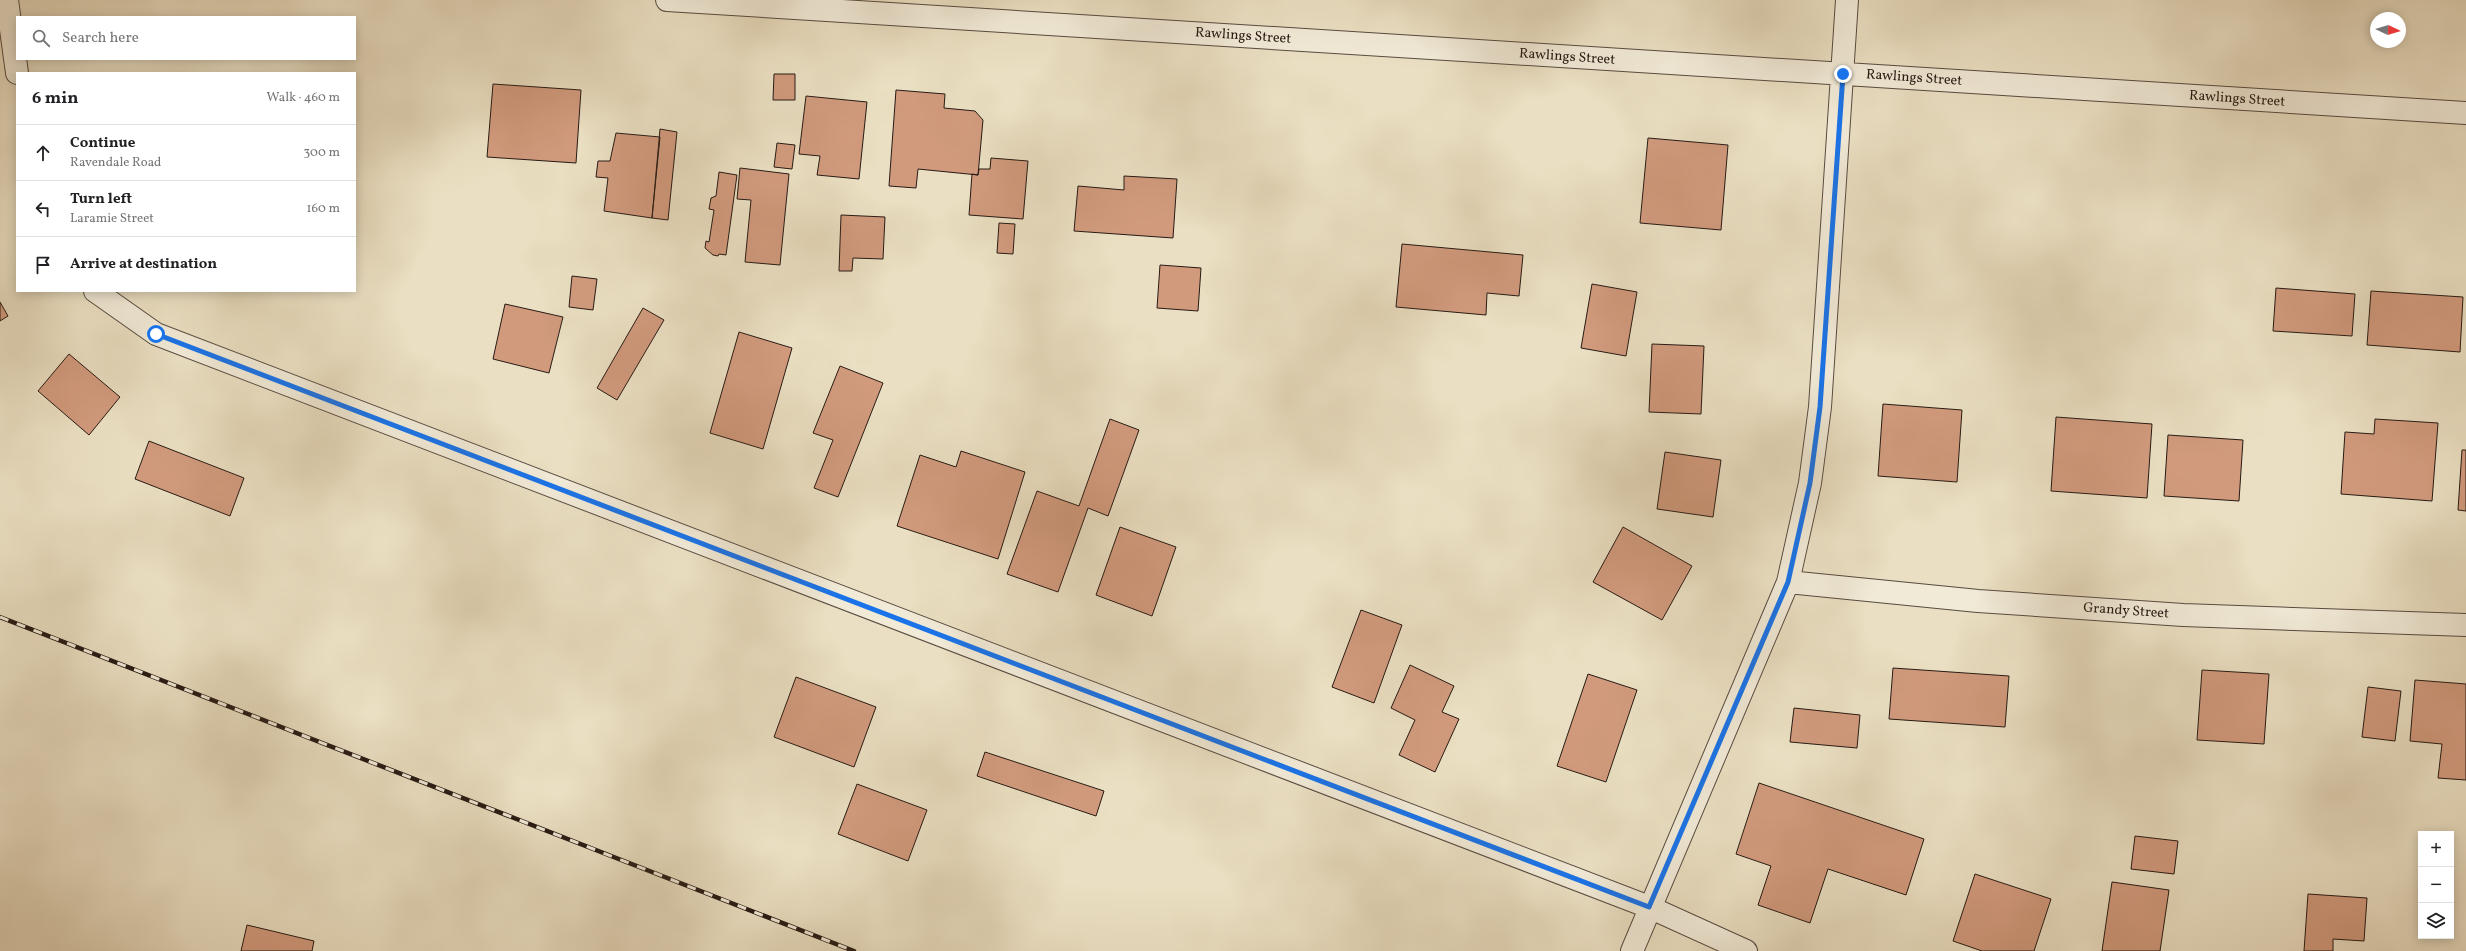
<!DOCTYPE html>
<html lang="en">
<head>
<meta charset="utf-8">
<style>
	body { margin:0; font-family:Vollkorn,serif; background:#f6f6f6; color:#202124 }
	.controls { position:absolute; right:12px; bottom:12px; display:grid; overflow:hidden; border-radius:0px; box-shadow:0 2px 10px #0003 }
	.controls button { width:36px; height:36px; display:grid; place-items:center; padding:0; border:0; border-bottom:1px solid #e0e0e0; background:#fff; color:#202124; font:20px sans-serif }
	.compass { position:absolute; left:2370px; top:12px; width:36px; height:36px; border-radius:50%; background:#fff; box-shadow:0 2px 10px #0003; rotate:94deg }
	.stop { position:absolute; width:12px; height:12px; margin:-9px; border:3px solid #1a73e8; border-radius:50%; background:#fff }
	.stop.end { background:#1a73e8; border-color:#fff; box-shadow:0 1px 4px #0008 }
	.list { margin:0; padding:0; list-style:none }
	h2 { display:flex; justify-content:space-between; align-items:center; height:52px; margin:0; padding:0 16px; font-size:17px }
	h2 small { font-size:13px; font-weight:400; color:#757577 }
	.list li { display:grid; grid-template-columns:26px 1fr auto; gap:12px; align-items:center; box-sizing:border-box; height:56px; padding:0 16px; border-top:1px solid #e0e0e0 }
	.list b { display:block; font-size:15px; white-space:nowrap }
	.list p { margin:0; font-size:13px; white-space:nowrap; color:#757577 }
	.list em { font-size:13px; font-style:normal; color:#757577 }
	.icon { flex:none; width:22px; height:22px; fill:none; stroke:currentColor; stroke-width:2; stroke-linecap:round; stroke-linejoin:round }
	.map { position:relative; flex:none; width:2466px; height:951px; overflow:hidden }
	.search { position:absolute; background:#fff; box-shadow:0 2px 10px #0003; left:16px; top:16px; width:340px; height:44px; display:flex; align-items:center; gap:10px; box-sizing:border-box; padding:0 14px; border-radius:0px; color:#757577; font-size:15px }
	.panel { position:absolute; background:#fff; box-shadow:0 2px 10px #0003; left:16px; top:72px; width:340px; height:220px; border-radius:0px }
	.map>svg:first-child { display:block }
	.building { fill:#d19a7d; stroke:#271a14 }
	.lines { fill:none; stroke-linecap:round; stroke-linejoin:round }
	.street-casing { stroke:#584b40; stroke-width:24 }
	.street { stroke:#f1ead7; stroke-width:22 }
	.rail-casing { stroke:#271a14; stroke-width:4.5 }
	.rail { stroke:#f1ead7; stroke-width:3; stroke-dasharray:9; stroke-linecap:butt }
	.route { stroke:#1a73e8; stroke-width:5 }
	.labels { text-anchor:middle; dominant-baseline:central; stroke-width:3; stroke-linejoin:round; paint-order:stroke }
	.street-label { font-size:14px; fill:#271a14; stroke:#f1ead7 }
</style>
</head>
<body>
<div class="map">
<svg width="2466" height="951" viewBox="0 0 2466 951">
	<rect width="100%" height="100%" fill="#eadfc2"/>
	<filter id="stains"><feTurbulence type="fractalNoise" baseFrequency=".005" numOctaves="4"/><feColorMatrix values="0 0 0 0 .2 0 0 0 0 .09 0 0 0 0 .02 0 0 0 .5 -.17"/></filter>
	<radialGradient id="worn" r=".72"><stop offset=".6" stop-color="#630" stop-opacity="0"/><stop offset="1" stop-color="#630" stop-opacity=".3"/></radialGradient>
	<!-- building -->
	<path class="building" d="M774,74H795V100H773Z
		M493,84L581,90L576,163L487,157Z
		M896,90L945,94L944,108L975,111L983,120L978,175L918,169L916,188L889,186Z
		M806,96L867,102L859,179L817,175L820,156L799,154Z
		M660,129L677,132L668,220L652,218Z
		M616,133L660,137L652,218L604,211L608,178L596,177L598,161H610Z
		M1648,138L1728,145L1721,230L1640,223Z
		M777,143L795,145L792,169L774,167Z
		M991,158L1028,161L1023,219L969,215L972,174L978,175L979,169H990Z
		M740,168L789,174L780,265L745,262L751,200L737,199Z
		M719,172L737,175L726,255L719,254L718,256L713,255L705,248L706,241L709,242L714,210L709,209L711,198L716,196Z
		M1124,176L1177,179L1173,238L1074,231L1078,186L1124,190Z
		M841,215L885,217L883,259L853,258L852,271H839Z
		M999,223L1015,224L1013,254L997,253Z
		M1402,244L1523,255L1519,296L1487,293L1486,315L1396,307Z
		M1160,265L1201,268L1198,311L1157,308Z
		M572,276L597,279L593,310L569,307Z
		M1592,284L1637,292L1626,356L1581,348Z
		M2276,288L2355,294L2352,336L2273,331Z
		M2371,291L2463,297L2460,352L2367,345Z
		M0,302L8,316L0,321Z
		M505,304L563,317L549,373L493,359Z
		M643,308L664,320L617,400L597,388Z
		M739,332L792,348L763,449L710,433Z
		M1652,344L1704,346L1701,414L1649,412Z
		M69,354L120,397L89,435L38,391Z
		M840,366L883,383L838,497L814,488L833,440L813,433Z
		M1883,404L1962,410L1957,482L1878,476Z
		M2056,417L2152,424L2147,498L2051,491Z
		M1110,419L1139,430L1108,516L1088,508L1058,592L1007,574L1037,491L1079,506Z
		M2375,419L2438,423L2432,501L2341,494L2345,432L2374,434Z
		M2168,435L2243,440L2239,501L2164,496Z
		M149,441L244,478L230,516L135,479Z
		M2462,450H2466V511L2458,510Z
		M961,451L1025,472L998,559L897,526L920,455L956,467Z
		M1665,452L1721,460L1713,517L1657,509Z
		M1120,527L1176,547L1152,616L1096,595Z
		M1623,527L1692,566L1662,620L1593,582Z
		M1361,610L1402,625L1374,703L1332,687Z
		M1410,665L1454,686L1442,712L1459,719L1435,772L1399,755L1415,720L1391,708Z
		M1893,668L2009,676L2005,727L1889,719Z
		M2202,670L2269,674L2264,744L2197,740Z
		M1588,674L1637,690L1606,782L1557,766Z
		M796,677L876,707L854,767L774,737Z
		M2415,680L2466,684V780L2438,778L2442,744L2410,741Z
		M2368,687L2401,691L2395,741L2362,737Z
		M1794,708L1860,715L1857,748L1790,742Z
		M985,752L1104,791L1096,816L977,776Z
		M1759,783L1924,839L1906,895L1828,869L1810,923L1758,905L1771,866L1736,854Z
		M857,784L927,810L908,861L838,834Z
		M2135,836L2178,841L2174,874L2131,869Z
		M1975,874L2051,899L2034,951H1982L1953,941Z
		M2112,882L2169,890L2160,951H2102Z
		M2308,894L2367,898L2364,941L2333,939V951H2304Z
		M247,925L314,941L312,951H241Z"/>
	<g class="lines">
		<!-- street casing -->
		<g class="street-casing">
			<path id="street" d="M7,0L17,73
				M667,0L2466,113
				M95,291L156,334L1649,907L1746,951
				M1788,582L1978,601L2183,615L2466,625
				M1632,951L1788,582L1810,483L1820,407L1847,0"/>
		</g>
		<!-- street -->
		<use href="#street" class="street"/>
		<!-- rail casing -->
		<g class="rail-casing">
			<path id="rail" d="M0,617L854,951"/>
		</g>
		<!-- rail -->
		<use href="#rail" class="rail"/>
	</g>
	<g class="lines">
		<!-- route -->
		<path class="route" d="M156,334L1649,907L1788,582L1810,483L1820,407L1843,74"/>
	</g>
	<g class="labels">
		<!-- street labels -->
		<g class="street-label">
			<text transform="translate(1243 36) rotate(4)">Rawlings Street</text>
			<text transform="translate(1567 57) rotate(4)">Rawlings Street</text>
			<text transform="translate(1914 78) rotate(4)">Rawlings Street</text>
			<text transform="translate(2237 99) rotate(4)">Rawlings Street</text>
			<text transform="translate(2126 611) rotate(4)">Grandy Street</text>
		</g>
	</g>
	<rect width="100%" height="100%" filter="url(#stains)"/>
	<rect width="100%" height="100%" fill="url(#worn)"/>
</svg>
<div class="controls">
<button>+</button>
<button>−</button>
<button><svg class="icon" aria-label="layers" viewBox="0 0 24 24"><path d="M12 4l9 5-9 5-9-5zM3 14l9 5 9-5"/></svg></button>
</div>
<svg class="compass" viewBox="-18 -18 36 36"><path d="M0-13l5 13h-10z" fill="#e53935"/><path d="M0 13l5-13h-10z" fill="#757577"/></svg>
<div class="stop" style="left:156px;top:334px"></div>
<div class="stop end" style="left:1843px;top:74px"></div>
<div class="search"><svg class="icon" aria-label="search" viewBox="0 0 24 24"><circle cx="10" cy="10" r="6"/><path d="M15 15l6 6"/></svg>Search here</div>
<section class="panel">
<h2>6 min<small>Walk · 460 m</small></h2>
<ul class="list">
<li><svg class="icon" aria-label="ahead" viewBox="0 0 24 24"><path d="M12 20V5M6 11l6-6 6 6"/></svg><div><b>Continue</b><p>Ravendale Road</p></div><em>300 m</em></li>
<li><svg class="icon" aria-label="left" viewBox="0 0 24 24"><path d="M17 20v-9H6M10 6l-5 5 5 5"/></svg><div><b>Turn left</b><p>Laramie Street</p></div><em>160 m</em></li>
<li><svg class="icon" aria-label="arrive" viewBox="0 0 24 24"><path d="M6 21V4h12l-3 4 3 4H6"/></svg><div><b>Arrive at destination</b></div></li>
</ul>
</section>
</div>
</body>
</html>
